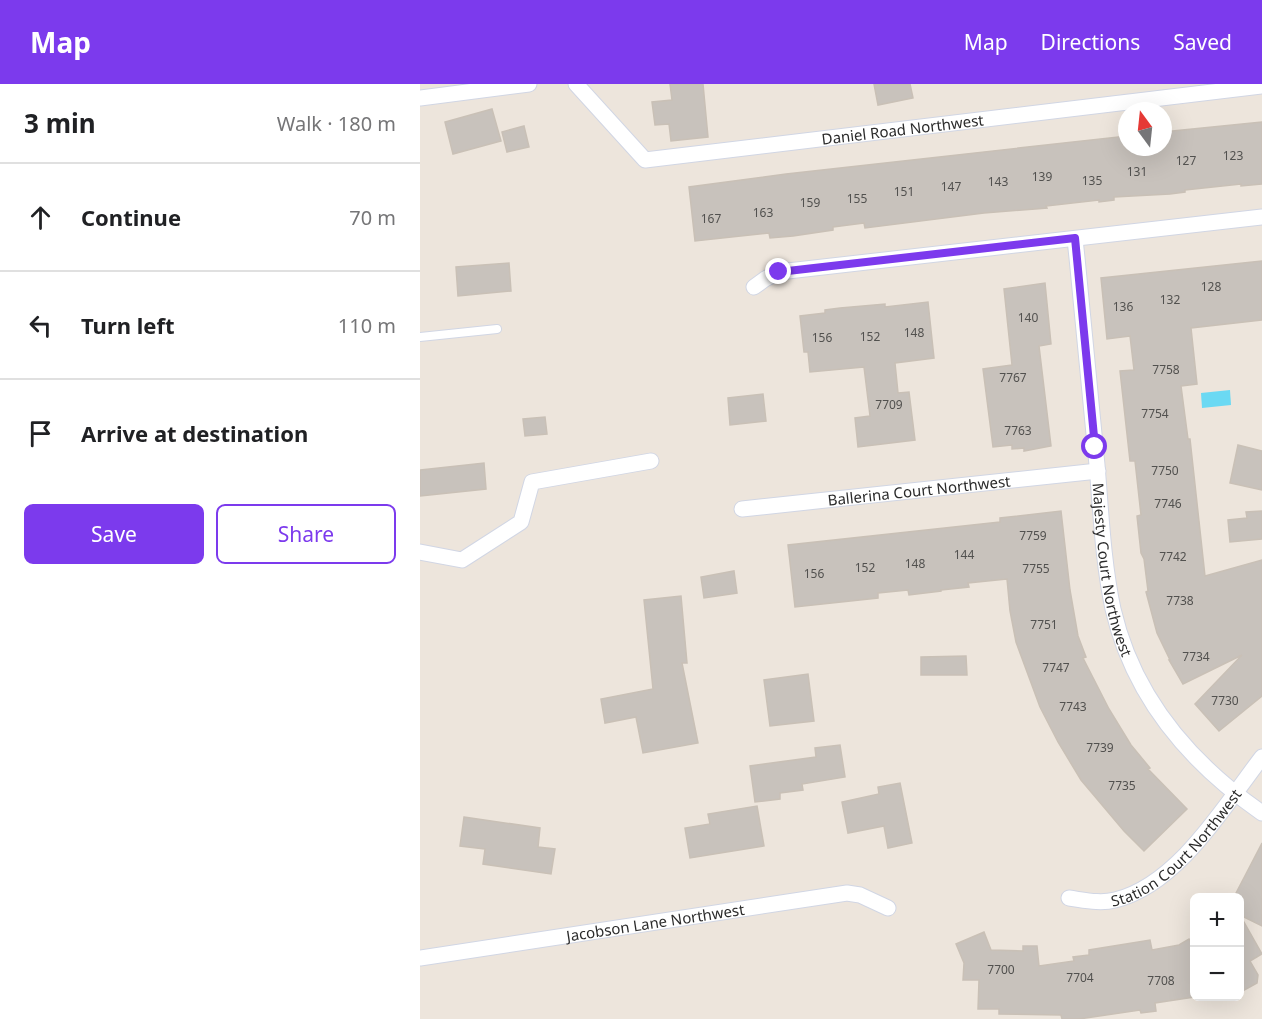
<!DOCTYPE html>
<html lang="en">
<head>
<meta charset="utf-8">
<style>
	body { margin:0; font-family:"Noto Sans",sans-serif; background:#f2f2f2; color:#202124 }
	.controls { position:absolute; right:18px; bottom:18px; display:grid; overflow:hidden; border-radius:9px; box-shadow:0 6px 24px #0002 }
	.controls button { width:54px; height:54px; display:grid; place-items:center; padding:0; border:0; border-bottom:2px solid #e0e0e0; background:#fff; color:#202124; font:30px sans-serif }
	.compass { position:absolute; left:698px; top:18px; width:54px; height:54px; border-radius:50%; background:#fff; box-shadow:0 6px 24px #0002; rotate:345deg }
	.stop { position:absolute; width:18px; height:18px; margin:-14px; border:4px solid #7c3aed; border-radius:50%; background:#fff }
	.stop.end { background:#7c3aed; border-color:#fff; box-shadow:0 2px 6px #0008 }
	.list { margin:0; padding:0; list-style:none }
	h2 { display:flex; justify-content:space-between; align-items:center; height:78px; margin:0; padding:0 24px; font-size:26px }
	h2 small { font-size:20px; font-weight:400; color:#757577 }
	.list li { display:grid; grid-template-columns:39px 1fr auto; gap:18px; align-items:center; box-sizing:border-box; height:108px; padding:0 24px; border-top:2px solid #e0e0e0 }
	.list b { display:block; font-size:22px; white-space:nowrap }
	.list em { font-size:20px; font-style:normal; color:#757577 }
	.actions { display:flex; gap:12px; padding:18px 24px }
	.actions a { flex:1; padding:14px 0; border:2px solid #7c3aed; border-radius:9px; text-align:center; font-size:21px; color:#7c3aed }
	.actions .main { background:#7c3aed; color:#fff }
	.icon { flex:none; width:33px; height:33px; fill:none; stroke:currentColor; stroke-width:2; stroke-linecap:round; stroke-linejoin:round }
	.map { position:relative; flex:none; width:842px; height:935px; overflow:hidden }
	header { display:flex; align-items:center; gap:36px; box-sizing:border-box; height:84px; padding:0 30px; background:#7c3aed; color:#fff }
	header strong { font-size:28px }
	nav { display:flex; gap:33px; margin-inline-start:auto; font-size:21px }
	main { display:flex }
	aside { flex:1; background:#fff }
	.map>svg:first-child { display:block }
	.water { fill:#6bd9f3 }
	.building { fill:#c8c2bc; stroke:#c9c0b6; stroke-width:1.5 }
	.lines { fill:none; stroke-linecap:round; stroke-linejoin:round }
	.service-casing { stroke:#d1d6e4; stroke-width:10 }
	.minor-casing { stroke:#d1d6e4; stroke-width:17 }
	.service { stroke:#fff; stroke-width:8 }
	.minor { stroke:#fff; stroke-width:15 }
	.route { stroke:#7c3aed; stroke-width:8 }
	.labels { text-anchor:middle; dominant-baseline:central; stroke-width:6; stroke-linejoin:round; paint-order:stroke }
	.number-label { font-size:12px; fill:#52514f }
	.street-label { font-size:15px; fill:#2b2b2b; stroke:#fff }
</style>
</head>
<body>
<header>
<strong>Map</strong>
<nav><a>Map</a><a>Directions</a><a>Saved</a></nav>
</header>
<main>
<aside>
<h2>3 min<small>Walk · 180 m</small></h2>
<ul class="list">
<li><svg class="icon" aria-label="ahead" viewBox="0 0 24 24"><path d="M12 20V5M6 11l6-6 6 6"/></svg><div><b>Continue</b></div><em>70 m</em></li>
<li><svg class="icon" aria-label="left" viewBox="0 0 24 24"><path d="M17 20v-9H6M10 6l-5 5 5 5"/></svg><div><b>Turn left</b></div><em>110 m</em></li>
<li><svg class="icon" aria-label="arrive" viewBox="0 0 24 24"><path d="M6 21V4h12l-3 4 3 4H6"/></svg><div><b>Arrive at destination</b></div></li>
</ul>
<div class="actions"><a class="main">Save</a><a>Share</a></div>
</aside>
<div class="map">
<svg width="842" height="935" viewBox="0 0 842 935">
	<rect width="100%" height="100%" fill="#ede5dc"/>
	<!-- water -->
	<path class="water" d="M810,306L811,321L782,324L781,309Z"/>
	<!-- building -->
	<path class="building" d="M250,0H283L288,53L251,57L249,40L235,41L232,18L252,16Z
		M454,0H490L493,14L458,21Z
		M72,25L81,57L33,70L25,38Z
		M842,38V100L821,102V100L765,106V108L750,110L694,113V116L679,118V116L626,122L627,124L564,129L445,144L444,139L413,143V146L373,152L350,154L349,149L275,157L269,103L366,90L707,52V63H745L743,48Z
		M104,42L109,63L87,68L82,48Z
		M842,177V236L771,244L777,300L761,302L768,355H770L785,492L842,476V612L799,647L775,620L822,571L763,600L749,576H750L737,549L726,508L728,507L724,475L721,469L717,432L721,431L715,377H710L700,287L714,286L710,252L687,255L681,194Z
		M89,179L91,207L38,212L36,183Z
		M625,199L631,260L619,262L631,362L604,367V364L592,365V361L573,363L563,285L592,281L584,205Z
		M508,218L514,274L475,279L478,309L489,308L495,356L438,363L435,334L450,332L444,283L390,288L388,268H384L380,232L405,229V226L420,224L465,220V223Z
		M343,310L346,337L310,341L308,314Z
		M125,333L127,350L105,352L103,335Z
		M818,361L842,367V406L810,399Z
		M64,379L66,405L0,412V386Z
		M641,427L650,506L658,552L666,573L663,574L689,625L711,661L730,684L728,685L767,725L724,767L704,747L661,696L638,658L620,623L596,558L590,527L587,495L548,499L549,503L521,506V507L489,511L488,506L458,509V514L375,523L368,461L580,438V434Z
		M842,427V455L810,458L808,436L827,434L826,428Z
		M314,487L317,509L284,514L281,493Z
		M261,512L267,579H262L278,659L223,669L216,633L185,639L181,615L233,605L224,516Z
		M546,572L547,591H501V573Z
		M388,590L394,637L350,642L344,596Z
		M420,661L425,693L382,700L383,706L360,709V715L335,718L330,682L396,673L395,664Z
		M480,699L492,759L468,764L464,742L428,749L422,718L459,710L458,703Z
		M337,722L344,762L270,774L265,744L290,740L288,730Z
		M44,733L120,744L118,763L135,765L131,790L63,780L65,765L40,762Z
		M842,759V842L820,831L842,870L830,877L838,891L837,899L819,909V813H814Z
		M564,848L571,866L603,867V862H617L619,882L654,877L653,873L669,871V866L730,856L732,866L759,861L769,855L774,865V913L735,919L736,927L721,929L720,926L659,935H642L641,931L579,930V925H558L559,896H543L544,879L536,860Z"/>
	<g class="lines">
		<!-- service casing -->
		<g class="service-casing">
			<path id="service" d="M0,253L77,245"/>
		</g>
		<!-- minor casing -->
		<g class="minor-casing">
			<g id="minor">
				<path id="s1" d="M156,0L225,76L842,2"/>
				<path d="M0,14L109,0"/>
				<path id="s2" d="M655,155C663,230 670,305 677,381C681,429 683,478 693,525C713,612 770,679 842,729"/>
				<path d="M334,203L345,195L359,188L842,133"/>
				<path id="s3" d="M322,425L678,387"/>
				<path d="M0,468L42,476L101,438L112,398L231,377"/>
				<path id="s4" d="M649,814C664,816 680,820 695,816C758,801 805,721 842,673"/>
				<path id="s5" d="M0,874L427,809L440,811L468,824"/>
			</g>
		</g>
		<!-- service -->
		<use href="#service" class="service"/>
		<!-- minor -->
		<use href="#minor" class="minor"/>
	</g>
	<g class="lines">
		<!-- route -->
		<path class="route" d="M359,188L655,154L675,363"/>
	</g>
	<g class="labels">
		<!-- number labels -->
		<g class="number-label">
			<text x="813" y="71">123</text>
			<text x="766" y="76">127</text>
			<text x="717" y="87">131</text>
			<text x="622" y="92">139</text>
			<text x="672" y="96">135</text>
			<text x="578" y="97">143</text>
			<text x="531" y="102">147</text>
			<text x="484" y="107">151</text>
			<text x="437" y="114">155</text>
			<text x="390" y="118">159</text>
			<text x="343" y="128">163</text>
			<text x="291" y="134">167</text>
			<text x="791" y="202">128</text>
			<text x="750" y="215">132</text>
			<text x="703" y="222">136</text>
			<text x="608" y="233">140</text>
			<text x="494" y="248">148</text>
			<text x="450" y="252">152</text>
			<text x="402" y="253">156</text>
			<text x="746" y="285">7758</text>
			<text x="593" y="293">7767</text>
			<text x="469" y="320">7709</text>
			<text x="735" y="329">7754</text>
			<text x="598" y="346">7763</text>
			<text x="745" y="386">7750</text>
			<text x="748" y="419">7746</text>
			<text x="613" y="451">7759</text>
			<text x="544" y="470">144</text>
			<text x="753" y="472">7742</text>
			<text x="495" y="479">148</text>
			<text x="445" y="483">152</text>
			<text x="616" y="484">7755</text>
			<text x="394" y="489">156</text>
			<text x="760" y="516">7738</text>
			<text x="624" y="540">7751</text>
			<text x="776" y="572">7734</text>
			<text x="636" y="583">7747</text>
			<text x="805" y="616">7730</text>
			<text x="653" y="622">7743</text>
			<text x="680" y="663">7739</text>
			<text x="702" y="701">7735</text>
			<text x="581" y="885">7700</text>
			<text x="660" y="893">7704</text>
			<text x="741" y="896">7708</text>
		</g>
		<!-- street labels -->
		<g class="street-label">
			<text stroke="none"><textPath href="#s1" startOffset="362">Daniel Road Northwest</textPath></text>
			<text stroke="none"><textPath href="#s3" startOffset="178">Ballerina Court Northwest</textPath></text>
			<text stroke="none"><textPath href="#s2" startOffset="333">Majesty Court Northwest</textPath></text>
			<text stroke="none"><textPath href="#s4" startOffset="128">Station Court Northwest</textPath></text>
			<text stroke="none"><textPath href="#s5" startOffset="238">Jacobson Lane Northwest</textPath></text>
		</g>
	</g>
</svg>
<div class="controls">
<button>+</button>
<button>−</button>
</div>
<svg class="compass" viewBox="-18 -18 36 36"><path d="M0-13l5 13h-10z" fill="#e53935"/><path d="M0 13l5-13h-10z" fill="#757577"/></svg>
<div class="stop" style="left:675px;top:363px"></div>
<div class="stop end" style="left:359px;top:188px"></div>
</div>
</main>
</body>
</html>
